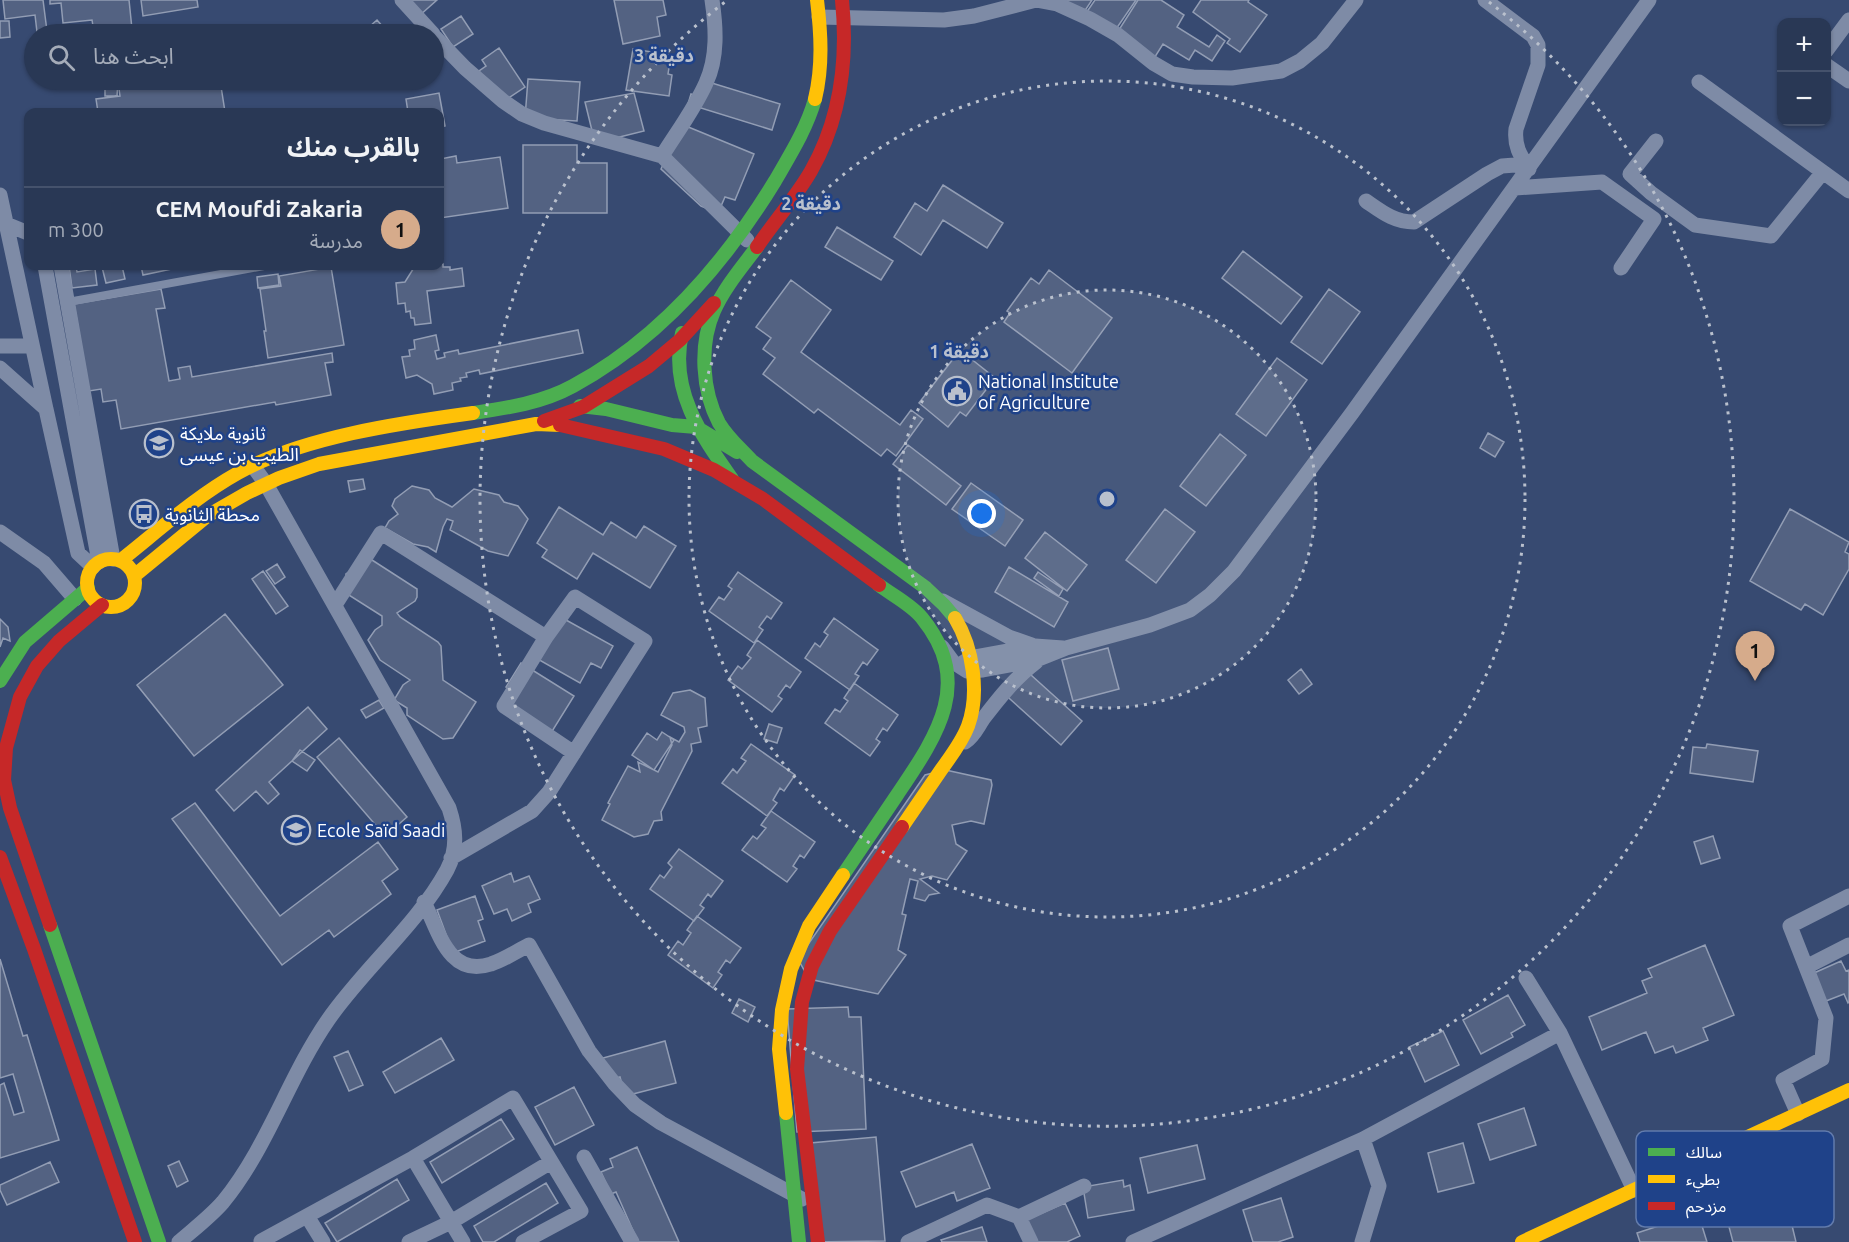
<!DOCTYPE html>
<html lang="ar">
<head>
<meta charset="utf-8">
<style>
	body { margin:0; font-family:Ubuntu,"Noto Sans Arabic",sans-serif; background:#35435f; color:#f1f3f6; direction:rtl }
	.controls { position:absolute; right:18px; top:18px; display:grid; overflow:hidden; border-radius:12px; box-shadow:0 2px 4px #0004 }
	.controls button { width:54px; height:54px; display:grid; place-items:center; padding:0; border:0; border-bottom:2px solid #45526c; background:#293855; color:#f1f3f6; font:30px sans-serif }
	.you { position:absolute; left:982px; top:514px; width:21px; height:21px; margin:-15px; border:4px solid #fff; border-radius:50%; background:#1a73e8; box-shadow:0 0 0 9px #1a73e833 }
	.badge { display:grid; place-items:center; width:39px; height:39px; border-radius:50%; background:#d6ab8b; color:#111; font-size:20px; font-weight:700 }
	.pin { position:absolute; translate:-50% -50px; filter:drop-shadow(0 2px 3px #0008) }
	.pin::after { content:''; position:absolute; top:32px; width:21px; height:18px; background:inherit; clip-path:polygon(0 0,100% 0,50% 100%) }
	.list { margin:0; padding:0; list-style:none }
	h2 { display:flex; justify-content:space-between; align-items:center; height:78px; margin:0; padding:0 24px; font-size:26px }
	h2 small { font-size:20px; font-weight:400; color:#a5acb9 }
	.list li { display:grid; grid-template-columns:39px 1fr auto; gap:18px; align-items:center; box-sizing:border-box; height:84px; padding:0 24px; border-top:2px solid #45526c }
	.list b { display:block; font-size:22px; white-space:nowrap }
	.list p { margin:0; font-size:20px; white-space:nowrap; color:#a5acb9 }
	.list em { font-size:20px; font-style:normal; color:#a5acb9 }
	.icon { flex:none; width:33px; height:33px; fill:none; stroke:currentColor; stroke-width:2; stroke-linecap:round; stroke-linejoin:round }
	.map { position:relative; flex:none; width:1849px; height:1242px; overflow:hidden; direction:ltr }
	.search { position:absolute; background:#293855; box-shadow:0 2px 4px #0004; left:24px; top:24px; width:420px; height:66px; display:flex; align-items:center; gap:15px; box-sizing:border-box; padding:0 21px; border-radius:33px; color:#a5acb9; font-size:22px }
	.panel { position:absolute; background:#293855; box-shadow:0 2px 4px #0004; left:24px; top:108px; width:420px; height:162px; border-radius:12px; direction:rtl }
	.map>svg:first-child { display:block }
	.building { fill:#536282; stroke:#929db4; stroke-width:1.5 }
	.lines { fill:none; stroke-linecap:round; stroke-linejoin:round }
	.lane { stroke:#7e8ba6; stroke-width:8 }
	.street { stroke:#7e8ba6; stroke-width:15 }
	.fast { stroke:#4caf50; stroke-width:14 }
	.slow { stroke:#ffc107; stroke-width:14 }
	.jam { stroke:#c62828; stroke-width:14 }
	.ring { fill:none; stroke:#b9c0cd; stroke-width:3; stroke-dasharray:3 6 }
	.labels { text-anchor:middle; dominant-baseline:central; stroke-width:5; stroke-linejoin:round; paint-order:stroke }
	.poi-label { font-size:18px; fill:#fff; stroke:#1f4289; text-anchor:start }
	.key { fill:#1f4289; stroke:#627bac; stroke-width:1.5 }
	.key-label { font-size:16px; fill:#fff }
	.centre { fill:#b9c0cd; stroke:#1f4289; stroke-width:3 }
	.ring-label { font-size:18px; text-anchor:middle; font-weight:bold; fill:#b9c0cd; stroke:#1f4289; stroke-width:5; stroke-linejoin:round; paint-order:stroke }
</style>
</head>
<body>
<div class="map">
<svg width="1849" height="1242" viewBox="0 0 1849 1242">
	<rect width="100%" height="100%" fill="#374a71"/>
	<!-- building -->
	<path class="building" d="M3,0H43L47,31L37,32L35,15L5,19Z
		M50,0H129L132,29L94,32L92,20L63,23L61,3L50,4Z
		M141,0H197L198,7L143,16Z
		M406,0H437L419,16Z
		M614,0H663L666,15L657,17L660,36L623,44Z
		M1055,0H1092L1080,18Z
		M1095,0H1136L1114,32L1086,13Z
		M1138,0H1161L1184,15L1177,27L1209,47L1217,35L1225,41L1212,61L1195,50L1189,60L1163,44L1153,60L1115,36Z
		M1201,0H1249L1248,2L1267,15L1240,52L1227,43L1230,39L1193,12Z
		M461,16L473,34L453,47L441,29Z
		M377,20L389,34H361Z
		M0,21H9L10,37L0,38Z
		M499,48L525,87L501,103L479,71L486,66L482,60Z
		M633,49L671,55L668,74L672,75L669,96L626,90Z
		M528,79L580,82L577,121L525,118Z
		M105,80H118L117,96H105Z
		M130,80H220L225,112H98L96,99L120,96L118,81Z
		M702,80L780,104L772,130L688,104L691,94L697,96Z
		M439,93L445,126L440,127V112H408L406,99Z
		M634,93L644,131L595,143L585,102Z
		M681,124L754,154L735,200L725,197L718,213L701,206L661,169Z
		M523,145H577V163H607V213H523Z
		M456,156L457,163L500,157L508,208L440,218V159Z
		M943,185L1003,223L987,248L943,220L921,255L894,237L915,203L927,211Z
		M837,227L893,261L881,280L825,247Z
		M1243,251L1302,297L1281,324L1222,278Z
		M443,264V267H450V270L462,268L464,286L427,291L431,323L415,325L414,318H411L410,311L406,312L405,303L398,304L396,283L405,282L415,266Z
		M69,266H76L77,272L95,269L97,285L72,288Z
		M109,266H122L125,279L106,283L102,267Z
		M141,266H171L172,269L143,275Z
		M331,267L344,345L268,358L264,331H266L260,289L281,286L279,276Z
		M1049,270L1112,318L1072,373L1004,322L1010,313L1007,311L1031,278L1039,284Z
		M278,274L279,285L258,288L257,277Z
		M791,280L831,310L801,352L900,425L911,410L923,419L896,456L887,449L881,456L818,409L814,413L763,374L775,358L763,349L771,338L756,327Z
		M161,289L165,308L156,309L169,381L180,379L178,368L190,366L192,377L332,353L333,362L325,363L331,395L276,405L275,402L121,429L116,400L103,402L101,389L89,391L74,304Z
		M1329,289L1360,312L1322,364L1291,342Z
		M578,330L583,353L480,374L479,370L466,373L467,377L460,378L461,381L452,383L453,390L434,394L432,384L417,375L406,378L402,357L410,356L409,350L415,349L414,340L436,335L439,350L435,351L437,359L445,357L444,353L458,350L459,354Z
		M960,350L995,378L966,416L960,412L948,427L919,403Z
		M1277,358L1307,380L1266,436L1236,414Z
		M1488,433L1504,442L1495,457L1480,448Z
		M1220,434L1246,455L1206,506L1180,486Z
		M908,445L961,486L946,505L893,464Z
		M363,479L365,489L350,492L348,481Z
		M971,483L1023,520L1005,546L952,509Z
		M412,486L429,490L435,498L452,507L474,489L499,495L504,502L518,506L528,519L508,556L488,551L450,530L453,521L447,519L443,527L436,552L428,547L413,544L385,528L389,521L398,514L392,506L395,499Z
		M559,507L603,535L611,522L636,538L644,526L676,546L650,588L593,553L577,579L542,557L547,550L537,543Z
		M1165,509L1195,532L1156,583L1126,560Z
		M1790,509L1849,542L1845,552L1849,554V569L1823,615L1805,604L1801,610L1750,581Z
		M1045,532L1087,565L1067,591L1025,558Z
		M372,560L417,589V597L415,601L397,613L400,617L438,642L441,646L443,680L476,702L453,738L443,739L407,715V708L394,700L403,685L410,680L380,660L368,640L375,630L382,625V616L344,592L346,588V574L365,561Z
		M277,564L285,577L275,584L266,571Z
		M1009,567L1068,602L1054,627L995,592Z
		M263,571L288,606L276,614L252,579Z
		M738,572L782,603L771,619L767,616L759,627L763,630L754,643L709,611L719,597L724,600L732,589L728,586Z
		M1038,572L1063,589L1059,596L1034,578Z
		M225,614L283,685L194,756L137,685Z
		M557,615L613,646L601,668L591,663L580,683L534,657Z
		M834,618L878,650L867,665L863,662L855,674L859,676L850,690L805,658L815,643L820,647L828,635L824,632Z
		M0,619L8,627L10,641L3,638L0,647Z
		M757,640L801,672L790,688L786,685L778,696L782,699L772,712L728,680L738,666L742,669L751,658L747,655Z
		M1108,648L1119,689L1073,701L1062,660Z
		M521,663L574,696L551,733L505,703L513,691L506,687Z
		M1021,666L1082,721L1061,745L1000,690Z
		M1301,669L1312,684L1299,694L1288,680Z
		M854,683L898,715L887,731L883,728L876,739L880,742L870,756L825,723L835,709L840,712L848,701L844,698Z
		M690,690L705,698L707,726L698,728L701,742L691,744L692,751L661,812L662,820L654,821L648,834L634,837L602,820L610,804L608,803L628,766L640,772L638,762L658,772L672,745L670,737L679,742L685,732L684,727L661,715L673,693Z
		M379,700L384,708L366,718L361,710Z
		M308,707L327,729L269,782L279,794L268,804L256,791L234,811L216,790Z
		M769,724L782,728L777,743L764,739Z
		M662,732L674,740L654,770L632,755L647,733L657,740Z
		M339,738L407,817L385,836L317,757Z
		M751,744L795,775L784,791L780,788L773,800L777,803L767,816L722,783L733,769L737,773L746,761L741,758Z
		M1707,744L1758,751L1753,782L1690,773L1693,747L1706,748Z
		M300,750L315,760L307,771L292,761Z
		M941,769L991,780L992,785L984,824L971,821L952,825L956,844L967,851L947,880L932,876L920,879L939,893L929,895L925,901L914,898L918,881L910,879L902,914L906,915L898,950L906,955L878,994L809,979L798,959L925,775L941,771Z
		M195,803L280,916L378,842L398,869L382,881L391,894L334,937L329,930L282,965L172,819Z
		M771,811L815,842L804,858L800,855L793,866L797,869L787,882L742,850L753,836L757,839L766,828L761,825Z
		M1713,836L1720,858L1701,864L1694,842Z
		M679,849L723,881L711,897L708,894L700,905L704,908L694,921L650,889L660,875L664,878L672,867L668,863Z
		M511,873L514,882L529,876L540,899L528,904L531,912L512,921L507,909L494,914L482,886Z
		M475,896L483,919L478,921L485,941L453,953L437,910Z
		M697,916L741,948L730,963L726,960L718,972L722,975L713,988L668,955L678,941L683,945L691,933L687,930Z
		M1705,945L1734,1015L1703,1028L1708,1040L1676,1053L1673,1046L1655,1053L1646,1032L1602,1050L1589,1017L1647,993L1642,981L1652,977L1648,969Z
		M0,959L23,1036L27,1035L59,1140L0,1158V1085L4,1083L14,1115L24,1112L13,1074L0,1078Z
		M1841,961L1846,971L1849,970V1002L1848,1003L1844,994L1826,1001L1814,973Z
		M1508,995L1525,1025L1511,1033L1513,1037L1481,1054L1463,1020Z
		M739,999L755,1007L748,1022L732,1013Z
		M848,1007L849,1017H861L866,1129L797,1132L787,1009Z
		M1443,1031L1459,1065L1425,1082L1409,1047Z
		M441,1038L454,1060L395,1093L383,1072Z
		M665,1041L676,1083L625,1096L620,1077L609,1080L603,1058Z
		M348,1051L363,1085L349,1091L334,1057Z
		M574,1087L594,1125L555,1145L535,1107Z
		M1524,1108L1536,1145L1490,1160L1478,1124Z
		M501,1119L514,1139L442,1183L430,1162Z
		M876,1137L885,1241L812,1242L810,1143Z
		M1463,1143L1474,1183L1438,1192L1428,1153Z
		M972,1144L990,1188L957,1201L954,1192L916,1207L901,1172Z
		M1197,1145L1205,1179L1148,1193L1140,1158Z
		M637,1147L679,1242H638L616,1192L611,1194L601,1172L613,1167L610,1159Z
		M179,1161L188,1181L177,1187L168,1166Z
		M50,1162L59,1182L7,1205L0,1190V1185Z
		M397,1179L409,1200L337,1242L325,1223Z
		M1123,1180L1124,1187L1130,1185L1134,1210L1088,1218L1083,1187Z
		M546,1183L558,1203L494,1242H483L474,1226Z
		M1281,1198L1293,1237L1278,1242H1253L1243,1210Z
		M1065,1203L1080,1236L1067,1242H1036L1026,1220Z
		M1788,1209L1796,1242H1733L1728,1223Z
		M1698,1213L1707,1242H1640L1637,1233Z
		M982,1227L987,1242H942L941,1240Z"/>
	<g class="lines">
		<!-- lane -->
		<path class="lane" d="M68,302L264,266"/>
		<!-- street -->
		<path class="street" d="M402,0L433,34
			M819,17L944,20L974,16L1036,0L1057,4L1090,19L1118,35L1153,63L1172,74L1193,77L1232,78L1281,71L1300,61L1322,43L1356,0
			M434,36L465,68L503,101L522,114L544,123L662,156L747,240
			M1826,51L1849,20
			M1826,65L1849,81
			M1699,82L1849,191
			M1656,141L1630,174L1651,193L1695,225L1771,236L1823,172
			M662,156C677,132 695,108 706,83C718,57 716,27 712,0
			M1515,188L1602,182L1654,219L1621,268
			M0,195L46,409
			M1366,201C1382,212 1394,222 1414,222L1487,174L1502,166L1515,165L1529,169C1520,155 1514,146 1516,129L1538,65V45L1533,36L1485,0
			M6,224L28,233
			M45,266L99,562
			M61,266L113,559
			M0,346H32
			M0,368L46,409L78,553L93,567
			M0,532L44,563L75,599
			M943,601L1009,637L1032,645
			M335,605L381,533L546,637L575,597L645,641L549,792L532,811L451,858
			M546,637L504,706L574,753
			M942,647L953,662L967,671L983,670L1036,660L1066,648L1150,625L1190,610L1210,595L1234,571L1352,413L1649,0
			M961,664L970,658L1035,646L1063,648
			M965,742C974,736 977,728 983,719C999,698 1015,678 1036,662
			M424,902C439,932 449,978 491,964C504,960 517,951 529,945L589,1051L614,1083L635,1105L661,1123L802,1199
			M1806,967L1849,945
			M1526,978L1560,1033L1634,1190
			M1798,1114L1783,1080L1822,1059L1826,1018L1790,926L1849,896
			M584,1157L632,1242
			M413,1158L463,1242
			M307,1216L323,1242
			M1019,1217L1031,1242
			M261,1241L413,1158L513,1098L581,1211L523,1242
			M179,1242C194,1229 211,1216 223,1202C268,1147 288,1078 328,1020C364,968 417,925 447,870C458,849 456,829 449,808L266,484L253,466
			M409,1242L451,1222L551,1162
			M908,1242L987,1205L1019,1217L1084,1186
			M1133,1242L1363,1139L1560,1033
			M1362,1242L1379,1186L1363,1139"/>
		<!-- fast -->
		<path class="fast" d="M757,247C742,267 724,288 714,311C699,345 702,391 719,423C728,438 741,449 752,461L926,588L944,605L955,618
			M682,333C669,390 701,435 732,479
			M580,406L606,409L672,425L696,427L737,452
			M473,413C507,408 542,403 573,386C658,340 725,263 775,181C790,155 807,128 815,99
			M0,681L25,642L88,588
			M843,875C861,848 879,822 897,795C936,737 975,683 922,618C912,605 892,595 879,585
			M50,925L159,1242
			M786,1113L799,1242"/>
		<!-- slow -->
		<path class="slow" d="M815,99C823,66 821,33 817,0
			M87 583a24 24 0 1 1 48 0a24 24 0 1 1-48 0Z
			M120,561C158,531 195,497 238,473C302,437 400,423 473,413
			M134,576L207,516L247,493L279,478L319,464L536,424L560,425
			M902,827C915,808 928,789 941,770C951,756 962,742 968,726C980,693 973,648 955,618
			M786,1113L779,1049L782,1010L791,969L809,926L843,875
			M1522,1242L1849,1090"/>
		<!-- jam -->
		<path class="jam" d="M757,247C774,222 796,197 811,171C841,118 848,59 842,0
			M544,421L583,407L649,366L680,340L714,303
			M560,425L664,449L714,470L763,499L879,585
			M0,857L34,949L135,1242
			M50,925L10,808L4,780L6,748L20,697L37,666L59,641L102,605
			M818,1242L797,1069L802,1002L812,966L830,931L902,827"/>
	</g>
	<!-- distance rings -->
	<circle cx="1107" cy="499" r="209" fill="#b9c0cd" fill-opacity=".12"/>
	<g class="ring">
		<circle cx="1107" cy="499" r="209"/>
		<circle cx="1107" cy="499" r="418"/>
		<path d="M1489 2A627 627 0 1 1 725 2"/>
	</g>
	<!-- icons -->
	<defs>
		<g id="civic-ring" transform="scale(1.5)"><circle r="9.5" fill="#1f4289" stroke="#b9c0cd" stroke-width="1.5"/><path d="M-.6-6.5H3V-4.5H.6V-3L4-1V1h2V6H-6V1h2V-1L-.6-3ZM-1.2 2.5V6h2.4V2.5Z" fill="#b9c0cd"/></g>
		<g id="school-ring" transform="scale(1.5)"><circle r="9.5" fill="#1f4289" stroke="#b9c0cd" stroke-width="1.5"/><path d="M0-5L7-2L0 1L-7-2ZM-4 1L0 2.5L4 1V4Q0 6-4 4Z" fill="#b9c0cd"/></g>
		<g id="bus-ring" transform="scale(1.5)"><circle r="9.5" fill="#1f4289" stroke="#b9c0cd" stroke-width="1.5"/><path d="M-5-6H5V4H4V6H2V4H-2V6H-4V4H-5ZM-3.5-4V0h7V-4ZM-3.5 1.2v1.5H-2V1.2ZM2 1.2v1.5H3.5V1.2Z" fill="#b9c0cd"/></g>
	</defs>
	<g fill-rule="evenodd">
		<use href="#civic-ring" x="957" y="391"/>
		<use href="#school-ring" x="159" y="443"/>
		<use href="#bus-ring" x="144" y="514"/>
		<use href="#school-ring" x="296" y="830"/>
	</g>
	<g class="labels">
		<!-- poi labels -->
		<g class="poi-label">
			<text x="978" y="381">National Institute<tspan x="978" dy="21">of Agriculture</tspan></text>
			<text x="180" y="433">ثانوية ملايكة<tspan x="180" dy="21">الطيب بن عيسى</tspan></text>
			<text x="165" y="514">محطة الثانوية</text>
			<text x="317" y="830">Ecole Saïd Saadi</text>
		</g>
	</g>
	<!-- legend -->
	<rect x="1636" y="1131" width="198" height="96" rx="9" class="key"/>
	<rect x="1648" y="1148" width="27" height="8" fill="#4caf50"/>
	<rect x="1648" y="1175" width="27" height="8" fill="#ffc107"/>
	<rect x="1648" y="1202" width="27" height="8" fill="#c62828"/>
	<g class="key-label">
		<text x="1686" y="1158">سالك</text>
		<text x="1686" y="1185">بطيء</text>
		<text x="1686" y="1212">مزدحم</text>
	</g>
	<circle cx="1107" cy="499" r="9" class="centre"/>
	<g class="ring-label">
		<text x="664" y="62">3 دقيقة</text>
		<text x="811" y="210">2 دقيقة</text>
		<text x="959" y="358">1 دقيقة</text>
	</g>
</svg>
<div class="controls">
<button>+</button>
<button>−</button>
</div>
<div class="you"></div>
<div class="pin badge" style="left:1755px;top:681px">1</div>
<div class="search"><svg class="icon" aria-label="search" viewBox="0 0 24 24"><circle cx="10" cy="10" r="6"/><path d="M15 15l6 6"/></svg>ابحث هنا</div>
<section class="panel">
<h2>بالقرب منك<small></small></h2>
<ul class="list">
<li><span class="badge">1</span><div><b>CEM Moufdi Zakaria</b><p>مدرسة</p></div><em>300 m</em></li>
</ul>
</section>
</div>
</body>
</html>
